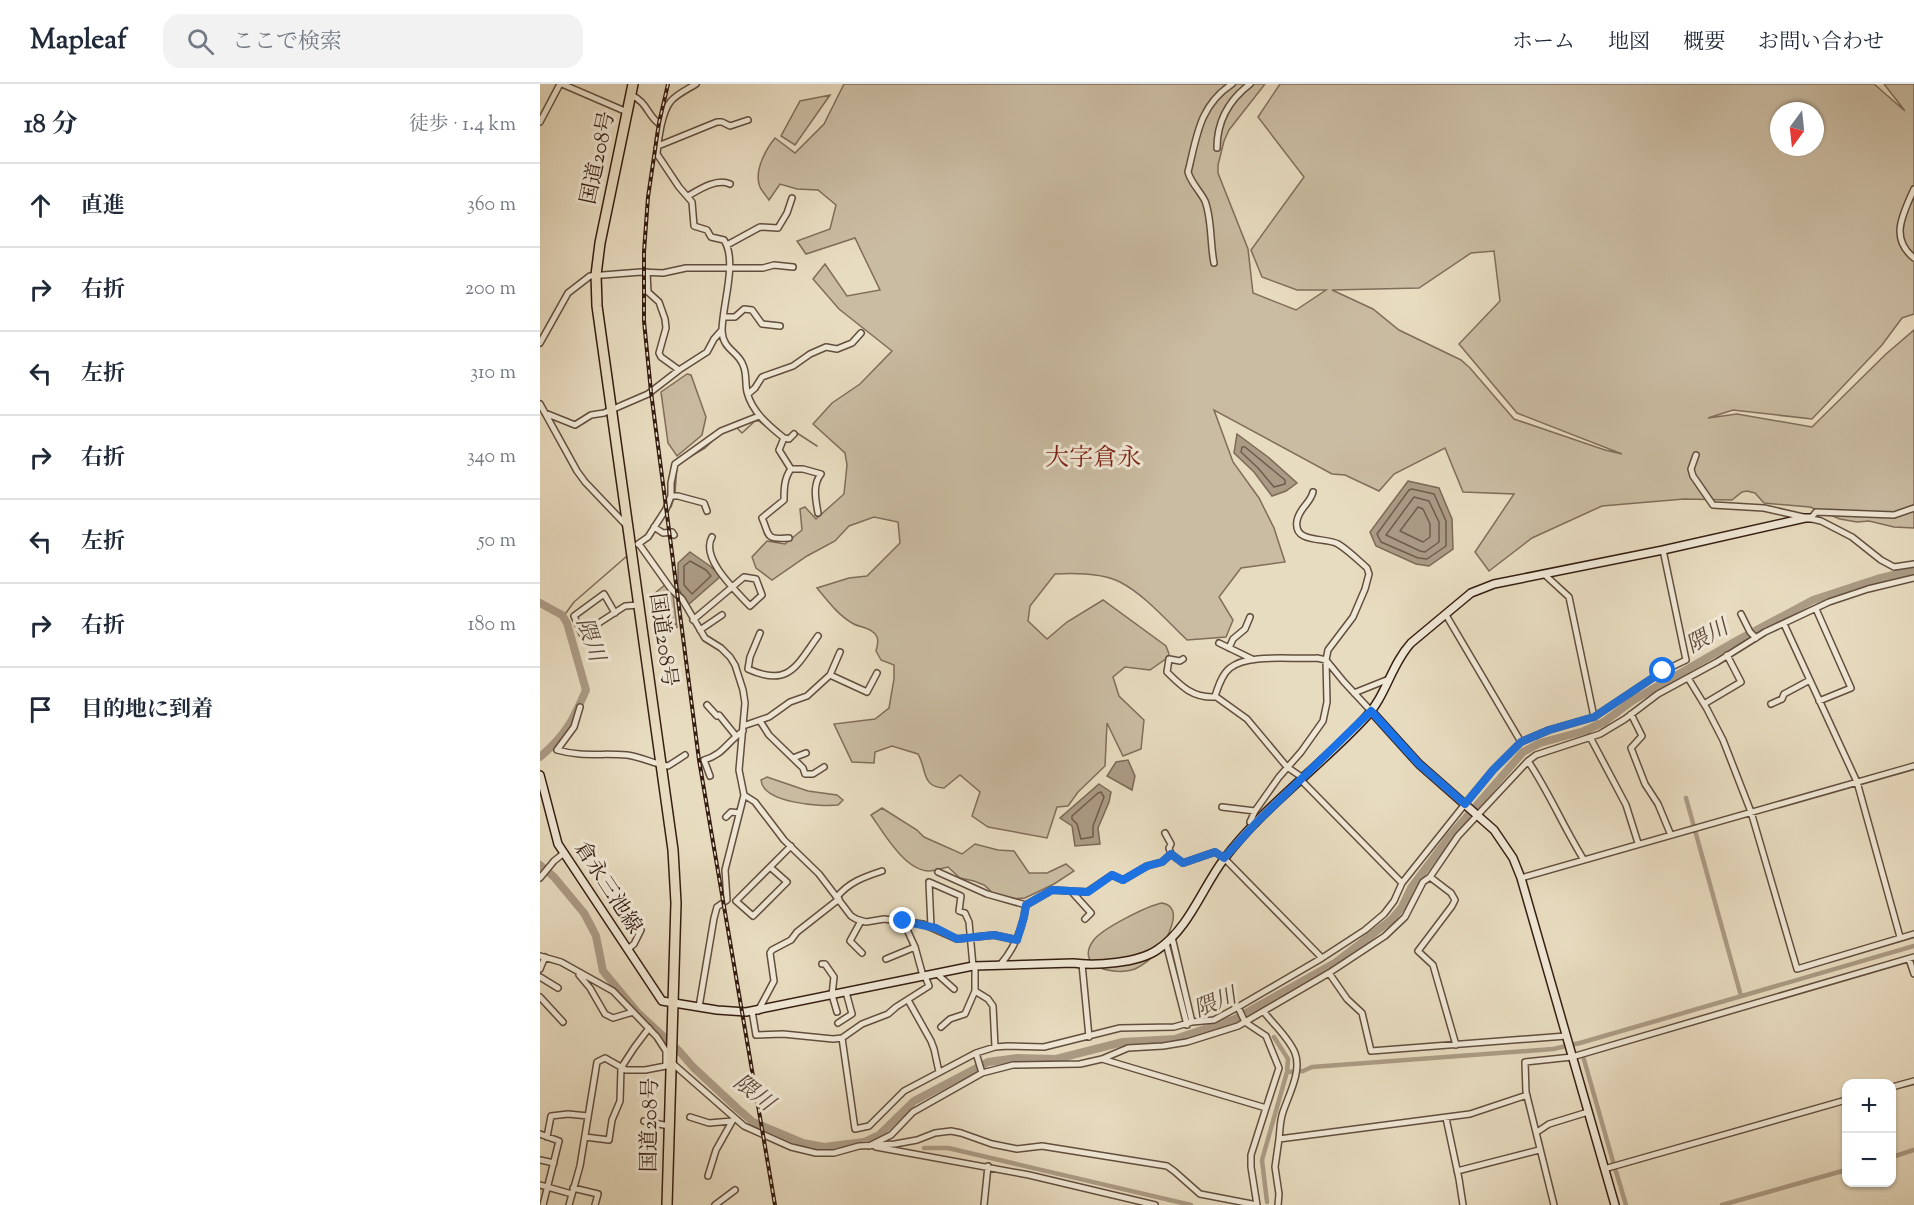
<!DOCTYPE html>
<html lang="ja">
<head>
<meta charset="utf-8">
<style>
	body { margin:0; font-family:"Sorts Mill Goudy","Noto Serif JP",serif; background:#f2f2f3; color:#1f2937 }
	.controls { position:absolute; right:18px; bottom:18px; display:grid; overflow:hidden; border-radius:12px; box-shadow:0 2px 4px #0004 }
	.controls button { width:54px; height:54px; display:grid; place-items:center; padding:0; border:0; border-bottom:2px solid #e0e1e3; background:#fff; color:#1f2937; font:30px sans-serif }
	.compass { position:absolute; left:1230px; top:18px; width:54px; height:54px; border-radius:50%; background:#fff; box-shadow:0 2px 4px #0004; rotate:195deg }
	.stop { position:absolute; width:18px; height:18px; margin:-14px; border:4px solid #1a73e8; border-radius:50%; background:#fff }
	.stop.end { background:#1a73e8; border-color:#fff; box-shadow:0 2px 6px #0008 }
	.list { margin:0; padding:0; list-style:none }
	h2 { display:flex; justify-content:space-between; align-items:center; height:78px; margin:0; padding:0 24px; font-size:26px }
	h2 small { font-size:20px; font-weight:400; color:#747a83 }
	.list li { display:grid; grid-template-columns:39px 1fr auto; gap:18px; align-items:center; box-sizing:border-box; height:84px; padding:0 24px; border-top:2px solid #e0e1e3 }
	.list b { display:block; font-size:22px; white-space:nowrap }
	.list em { font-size:20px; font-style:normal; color:#747a83 }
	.icon { flex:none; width:33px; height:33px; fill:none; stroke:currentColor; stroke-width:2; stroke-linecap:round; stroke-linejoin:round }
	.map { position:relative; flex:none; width:1374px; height:1121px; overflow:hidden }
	header { display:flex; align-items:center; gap:36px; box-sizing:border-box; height:84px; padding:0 30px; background:#fff; border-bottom:2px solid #e0e1e3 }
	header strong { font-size:28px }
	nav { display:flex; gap:33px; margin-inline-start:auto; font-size:21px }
	.search { width:420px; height:54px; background:#f2f2f3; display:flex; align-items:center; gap:15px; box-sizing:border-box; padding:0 21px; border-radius:18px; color:#747a83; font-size:22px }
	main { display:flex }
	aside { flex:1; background:#fff }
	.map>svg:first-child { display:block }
	.green { fill:#cabca2; stroke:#806d5a; stroke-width:1.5; fill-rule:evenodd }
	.water { fill:#ab9b85; stroke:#7c6957; stroke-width:1.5 }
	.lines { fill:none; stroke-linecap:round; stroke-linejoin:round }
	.shore { stroke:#705c4c; stroke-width:1.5 }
	.stream { stroke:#7c6957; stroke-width:1.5 }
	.canal { stroke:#ab9b85; stroke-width:4.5 }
	.river { stroke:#ab9b85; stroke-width:8 }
	.street-casing { stroke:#624e3e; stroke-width:8 }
	.secondary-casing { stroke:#361e12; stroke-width:10 }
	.highway-casing { stroke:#361e12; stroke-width:12 }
	.street { stroke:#f0e8d6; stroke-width:5 }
	.secondary { stroke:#f0e8d6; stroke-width:7 }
	.highway { stroke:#e8dcc0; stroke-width:9 }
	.rail-casing { stroke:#361e12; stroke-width:4 }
	.rail { stroke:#f0e8d6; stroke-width:1.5; stroke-dasharray:4.5; stroke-linecap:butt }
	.route { stroke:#1a73e8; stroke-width:8 }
	.labels { text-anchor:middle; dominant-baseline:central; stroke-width:6; stroke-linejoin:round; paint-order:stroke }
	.street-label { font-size:21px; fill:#361e12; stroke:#f0e8d6 }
	.water-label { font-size:22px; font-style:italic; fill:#5f4a3a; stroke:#f0e8d6 }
	.quarter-label { font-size:24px; fill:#7a1f14; stroke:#f0e8d6 }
</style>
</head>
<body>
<header>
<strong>Mapleaf</strong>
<div class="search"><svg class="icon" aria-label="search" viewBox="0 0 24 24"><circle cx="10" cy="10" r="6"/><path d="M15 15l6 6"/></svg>ここで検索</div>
<nav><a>ホーム</a><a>地図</a><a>概要</a><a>お問い合わせ</a></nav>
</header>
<main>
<aside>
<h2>18 分<small>徒歩 · 1.4 km</small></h2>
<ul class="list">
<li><svg class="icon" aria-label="ahead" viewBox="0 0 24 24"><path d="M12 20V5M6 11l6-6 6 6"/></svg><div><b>直進</b></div><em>360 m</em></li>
<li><svg class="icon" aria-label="right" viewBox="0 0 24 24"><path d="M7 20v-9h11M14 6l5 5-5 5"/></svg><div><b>右折</b></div><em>200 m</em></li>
<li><svg class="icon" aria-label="left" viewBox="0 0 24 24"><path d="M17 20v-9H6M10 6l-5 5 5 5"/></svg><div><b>左折</b></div><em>310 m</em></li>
<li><svg class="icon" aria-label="right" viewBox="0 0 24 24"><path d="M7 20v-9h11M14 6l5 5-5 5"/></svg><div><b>右折</b></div><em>340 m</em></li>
<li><svg class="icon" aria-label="left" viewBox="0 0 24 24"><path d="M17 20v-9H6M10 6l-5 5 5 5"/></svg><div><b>左折</b></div><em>50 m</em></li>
<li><svg class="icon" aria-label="right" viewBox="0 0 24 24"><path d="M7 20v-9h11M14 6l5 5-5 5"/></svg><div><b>右折</b></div><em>180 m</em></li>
<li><svg class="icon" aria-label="arrive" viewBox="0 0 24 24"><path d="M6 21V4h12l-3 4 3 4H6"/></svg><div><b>目的地に到着</b></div></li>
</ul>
</aside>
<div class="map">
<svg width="1374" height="1121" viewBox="0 0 1374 1121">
	<rect width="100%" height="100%" fill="#e8dcc0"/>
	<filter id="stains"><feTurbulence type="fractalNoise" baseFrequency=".00333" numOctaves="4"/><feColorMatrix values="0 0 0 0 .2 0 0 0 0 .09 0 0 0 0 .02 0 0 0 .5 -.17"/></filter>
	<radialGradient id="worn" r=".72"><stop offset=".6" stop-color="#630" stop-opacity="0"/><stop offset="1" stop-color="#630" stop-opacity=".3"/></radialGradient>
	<!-- green -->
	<path class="green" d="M304,0H725L689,46L684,57L678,81V89L708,165L713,209L756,226L786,206H757L722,193L711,166L764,93L718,33L740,0H1334L1365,27L1344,0H1374V230L1362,234L1342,261L1272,335L1193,326L1168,334L1197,330L1272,343L1346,270L1374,246V444L1354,443L1329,437L1317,438L1300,435L1270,423L1224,419L1215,409L1207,407L1202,408L1192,416L1144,415L1062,422L992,454L949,487L935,468L974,410L923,408L905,364L854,390L839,407L805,391L792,390L674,326L693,378L719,414L734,444L745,478L701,484L679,513L693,536L686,553L647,556C627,537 605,511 580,498C562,489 534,489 515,490L490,522L488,537L507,555L527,538L563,516L626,562L629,570L627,574L610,586L585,583L573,593L579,612L604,636L601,665L583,672L567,639L565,682L538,708L528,722L517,723L507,754L448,743L432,732L440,708L420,691L404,704C381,703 387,685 378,670L352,662L335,668L334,679L312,678L294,640L335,635L349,624L354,595V581L341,576L336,567C337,562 339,558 337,553C332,543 320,544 312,539C298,531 287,516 277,504L309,494L327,492L360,459L358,438L334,433L309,442L295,457L267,472L232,496L216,484L212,473L227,457L245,460L262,446L260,425L265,423L276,435L304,410L307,381L305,369L273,340L292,319L320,300L352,267L299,225L273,195L285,180L307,212L340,206L315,154L266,170L257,157L290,145L296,121L278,106L257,105L240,100L229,116C226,111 220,106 219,100C215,85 226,65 235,54L255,69L284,40ZM1239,27H1275V63H1239ZM954,167L960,217L919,260L977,329L1082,370L1065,366L974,335L930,284L921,276L859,246L833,225L792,206L879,204L931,169Z
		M290,11L255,61L241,52L260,17Z
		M147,290L151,291L166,333L162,351L137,372L128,359L121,308Z
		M126,500L133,511L137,544L128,526L115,509Z
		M227,693L268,707L297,711L303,716L298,721C280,723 223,719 221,696Z
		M342,724L377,746L384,753L422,770L435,760L458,766L474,767L489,789H507L526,780L534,787L514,800L485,814L471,815L453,809L444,801L434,797L420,794L408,783C402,784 395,787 389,787C365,787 343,748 331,731Z
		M622,819C646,823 626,857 617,868C612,874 603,881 595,885C577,892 534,884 553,857C561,845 607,822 622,819Z"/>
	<!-- water -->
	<path class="water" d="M697,350L728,373L757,399L746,407L732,412L714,388L694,369Z
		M868,397L899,404L912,435L913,465L889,482L876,480L836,462L830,448Z
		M150,468L170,482L181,492L149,520C144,517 142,509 138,504V479Z
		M588,676L595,692L592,706L567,692L576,678Z
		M559,700L571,708L569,718L558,744L560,760L535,762L532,742L520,734Z"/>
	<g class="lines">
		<!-- shore -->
		<path class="shore" d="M702,363H705L745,396V400L734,403L718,384L701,368Z
			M872,405L894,410L906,437V462L887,475L878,474L841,458L837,450L869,406Z
			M874,413L889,417L899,438V458L885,468L880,467L846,451Z
			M878,423L883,425L890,440V453L883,458L860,447Z
			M150,477L166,486L171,492L152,510L144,501V482Z
			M561,708L564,713L553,742V753L541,755L537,740L532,735V732L558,709Z"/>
		<!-- stream -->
		<path class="stream" d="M197,344L202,349L215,337H219L229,345
			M256,351L257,349L277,362
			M143,377L165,364L178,352
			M135,409L137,381
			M131,423L134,414
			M23,533L34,518L87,472"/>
		<!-- canal -->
		<path class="canal" d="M1146,714L1201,912
			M1043,972L1074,1081
			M747,988L763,987L772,983L1013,965L1040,959L1374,862
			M384,1064H408L651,1121
			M1352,1073L1374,1066
			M1075,1084L1086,1121
			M727,1118L722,1076L747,988L748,975L734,953
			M1182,1121L1306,1086"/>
		<!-- river -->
		<path class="river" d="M0,519L22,531L27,539L46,606C33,636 26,651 0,673
			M0,781L14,793L44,829L52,844L56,852L63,887L98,929L140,968L153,983L198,1025L213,1038L263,1059L284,1063L324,1058L339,1051L374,1017L448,978L477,974L516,975L583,958L635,955L695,935L795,879L851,836L862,823L871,804L910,752L983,668L1000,659L1044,647L1064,638L1092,617L1198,556L1273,516L1337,495L1374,486"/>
		<!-- street casing -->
		<g class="street-casing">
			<path id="street" d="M22,0L87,28
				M156,0C148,5 137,10 131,17C122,27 118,56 117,70L139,103L152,118L154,142L167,146L171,153L184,156C198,178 182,221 182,247C183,266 198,267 203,281C207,289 205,299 207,308C212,328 229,342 244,354L249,355L254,350
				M91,11C108,18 108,34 121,41
				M0,38L20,0
				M118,62L177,38H182L190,42L208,36
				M677,64C677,37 689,16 710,0
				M1374,105C1363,130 1349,154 1374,174
				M148,112C160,105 177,94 190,100
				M187,161L220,143L238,144L247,129L252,114
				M674,179C670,159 672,135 665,117C660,107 651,99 648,88C657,52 659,22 692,0
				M107,188L108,208L119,218L125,235L126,244L119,269L121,273L139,286
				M184,233H195L204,225L212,226L222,240L240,242
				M0,259L28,209L50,192L101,188L123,189L146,184H223L234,181L253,183
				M208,310L215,304L222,293L253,282L270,270L286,263L297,265L312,259L321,249
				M0,320L37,387L45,398L87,442
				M5,329L35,341L51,331L64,329L108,310L139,286L167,268L174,255L182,246
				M244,354L239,366L251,385
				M1156,371L1151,385L1153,392L1173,421L1224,424L1281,437L1312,453L1341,476L1354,483L1374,480
				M131,412H138L164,419L167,427
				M1271,434L1276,428L1354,431L1374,424
				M114,443L123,449L132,448L134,451
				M249,454C224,456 230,451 222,434L244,416C244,406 244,394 251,385H263L281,390C272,401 276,417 278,429
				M98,460L108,453L126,425L131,412V399L135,380L181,347L219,332
				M99,460L131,505L142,515L165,554L181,564L190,573L195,581L203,606L205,619L199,686L204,711L185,786L187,816L177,823L174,834L159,923
				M1004,490L1029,513L1054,633
				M1276,525L1311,604L1279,617
				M75,529L64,510L34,532L42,550L85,522L99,521
				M1201,530L1210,548L1216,554
				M906,531L981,658
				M153,536L204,493L216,495L222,511L210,522C195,506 160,474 172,453
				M1244,540L1317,698L1360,853
				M160,546L182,531
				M220,549L210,573L208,585C249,604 257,581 278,552
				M679,559L712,575
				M689,564L693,555L705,545L710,533
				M643,575L640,577L629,575L627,588C642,603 653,614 675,613
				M290,591L327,608L337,589
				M1148,594L1167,625L1183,656L1211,728L1257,885L1374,850
				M814,609L849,595
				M1164,620L1201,598L1187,571
				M1231,620L1242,615L1244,610L1270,596
				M167,621L177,632L179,631L196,652
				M40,623L34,643L17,666C41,673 63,669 87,671C102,673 114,680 128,682L145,671
				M1091,630L1102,652L1091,664L1105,700L1118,720L1130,749
				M220,637L229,651L263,684L265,690H273L284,683
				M203,642L229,633L250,618L267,612L290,591L300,568
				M1050,653L1086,721L1098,759
				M253,674L266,669
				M988,677C1009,708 1024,744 1044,776
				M170,692L164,676C183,671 187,658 203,647
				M763,694L747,683L707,635L675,612C678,603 682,590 690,584C708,569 754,576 777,574L786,576L804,598L831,627
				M761,696L862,799
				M204,711L215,718L244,756L279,790L311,832L316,835L326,838L344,835L383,840L417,855L454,851L477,856
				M682,723L715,727
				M186,733L191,728L199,729
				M716,739L710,738L715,727L739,693L761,668L783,637L787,618L786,576L788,566L813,533L825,505L829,490L827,484C818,476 808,466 798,460C786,453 753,460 757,437C759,424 770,420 773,408
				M625,749L631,760L629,764L631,770L643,779L675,768L684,774L782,874
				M230,783L247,798L213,832L196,817L251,762
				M398,788L447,810L486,821
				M890,793L911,809L915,816L912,822L878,867L893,881L916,961
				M0,794L14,777L24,769
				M981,794L1374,682
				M532,808L551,829L545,835
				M297,813C309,798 324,793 342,787
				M321,837L310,857L322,869
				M363,837L375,863L383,892
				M391,843L389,798L421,812L419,827L425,829L429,838L433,882
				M632,853L652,938
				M626,859L647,941
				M88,865L94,860L101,846
				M0,872L21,878L73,907L117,953L126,967V981
				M346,875L375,863
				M1369,875L1374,890
				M282,880H285L294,893L292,911L297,928
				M542,880L549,953
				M435,881V907L448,915L453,922L455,963
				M460,881C475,864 483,843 486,821L512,806L547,808L572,791L583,796L607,782L622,778L631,770
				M0,885L5,873
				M40,889L39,891L50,904L65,930L73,934L93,928
				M396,889L414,905
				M789,889L807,915L822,929L831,967L1026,952
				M0,893L18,904
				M0,913L23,938
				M368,916L391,957L394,965L399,988
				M698,923L705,938L726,952L739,984L726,1024
				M212,927L216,951L243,950L293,955L302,954L322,940L348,930L356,923L389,902L385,892
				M218,927L234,897L230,869L232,866L251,856L257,848L299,815
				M724,928C734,941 749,954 755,969C762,987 749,1010 743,1028C740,1036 740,1046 739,1055
				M298,939L312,930L306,908
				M401,943L410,935L425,930L435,907
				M302,954L315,1045L329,1042L364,1007L436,969L455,963L468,962L504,963L580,944L634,943L652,938L674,936L698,923L782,874L825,846L844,830L854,817L862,799L925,720L953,686L981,658L1009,646L1054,633L1123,587L1146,576L1123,466
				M436,969L442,989
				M562,975L726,1024L711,1071V1083L717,1121
				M131,978L204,1042L251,1063L276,1069H294L319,1062L355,1060L377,1056L395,1049L411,1047L421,1049L452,1060L477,1065L502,1062L627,1082L634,1087L660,1110L717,1121
				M1352,1003L1374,997
				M150,1033L169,1039L192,1037
				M906,1034L919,1095L923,1121
				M104,1037L129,1042
				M997,1048L1009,1040L1048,1028
				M0,1050L19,1057L3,1121
				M7,1053L11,1032L28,1030L48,1032
				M45,1053L69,1056L72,1036L80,1017L81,984L94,964L109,944
				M329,1062L351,1051L373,1028L442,989L473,981L540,980L562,975L588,964L623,962L647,958L698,942L789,889L845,852L865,833L883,798L890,793L918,752L988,677L996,671L1060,650L1085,635L1118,610L1177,578L1225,548L1289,518L1328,505L1374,494
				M336,1063L489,1091L615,1121
				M0,1076L14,1079
				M1064,1085L1306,1016
				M917,1087L999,1066
				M168,1092L176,1066L194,1034
				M0,1101L32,1110
				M33,1104L58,1110L55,1121
				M29,1121L40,1082L57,978L65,974L86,986H105L131,981
				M175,1121L195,1106
				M444,1121L448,1082
				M738,1121L739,1110L735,1083L739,1055L930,1030L987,1011
				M1014,1121L986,1008L985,978L1032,973L1374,873"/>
		</g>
		<!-- secondary casing -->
		<g class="secondary-casing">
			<path id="secondary" d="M831,627L879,680L954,746L973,774L981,794L1075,1121
				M0,691L18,760L122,917L177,926L206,928L433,882L533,879C556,882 598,879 617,866C649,845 662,804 684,775C724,722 781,682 826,633C846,612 851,581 871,559L931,509L954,500L1123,466L1265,434H1271"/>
		</g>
		<!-- highway casing -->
		<g class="highway-casing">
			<path id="highway" d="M93,0L60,159L56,191L57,222L133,766L136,819L127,1121"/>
		</g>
		<!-- street -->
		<use href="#street" class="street"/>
		<!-- secondary -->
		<use href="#secondary" class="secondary"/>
		<!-- highway -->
		<use href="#highway" class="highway"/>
		<!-- rail casing -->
		<g class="rail-casing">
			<path id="rail" d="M128,0L119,39L108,113L104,168V237L111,308L159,676L235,1121"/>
		</g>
		<!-- rail -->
		<use href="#rail" class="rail"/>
	</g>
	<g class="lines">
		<!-- route -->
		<path class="route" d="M363,837L396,844L417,855L454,851L477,856L484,833L486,821L512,806L548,808L572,791L583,796L607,782L622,778L631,770L643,779L675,768L684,774L716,739L831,627L879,680L925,720L953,686L981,658L1009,646L1054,633L1123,587"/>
	</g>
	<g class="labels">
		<!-- street labels -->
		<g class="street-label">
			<text transform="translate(59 74) rotate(-78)">国道208号</text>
			<text transform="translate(122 556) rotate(82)">国道208号</text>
			<text transform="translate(67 804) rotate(57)">倉永三池線</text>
			<text transform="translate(111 1041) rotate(-89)">国道208号</text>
		</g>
		<!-- water labels -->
		<g class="water-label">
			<text transform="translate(1168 554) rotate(-29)">隈川</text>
			<text transform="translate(49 556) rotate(71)">隈川</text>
			<text transform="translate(676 920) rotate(-22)">隈川</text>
			<text transform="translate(213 1010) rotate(38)">隈川</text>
		</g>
		<!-- quarter labels -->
		<g class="quarter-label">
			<text x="553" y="375">大字倉永</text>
		</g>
	</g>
	<rect width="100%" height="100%" filter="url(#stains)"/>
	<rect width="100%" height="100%" fill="url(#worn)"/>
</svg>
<div class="controls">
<button>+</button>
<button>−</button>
</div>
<svg class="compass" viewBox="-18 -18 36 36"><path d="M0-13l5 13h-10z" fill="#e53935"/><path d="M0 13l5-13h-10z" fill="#747a83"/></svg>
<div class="stop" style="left:1123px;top:587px"></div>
<div class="stop end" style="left:363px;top:837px"></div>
</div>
</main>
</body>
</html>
